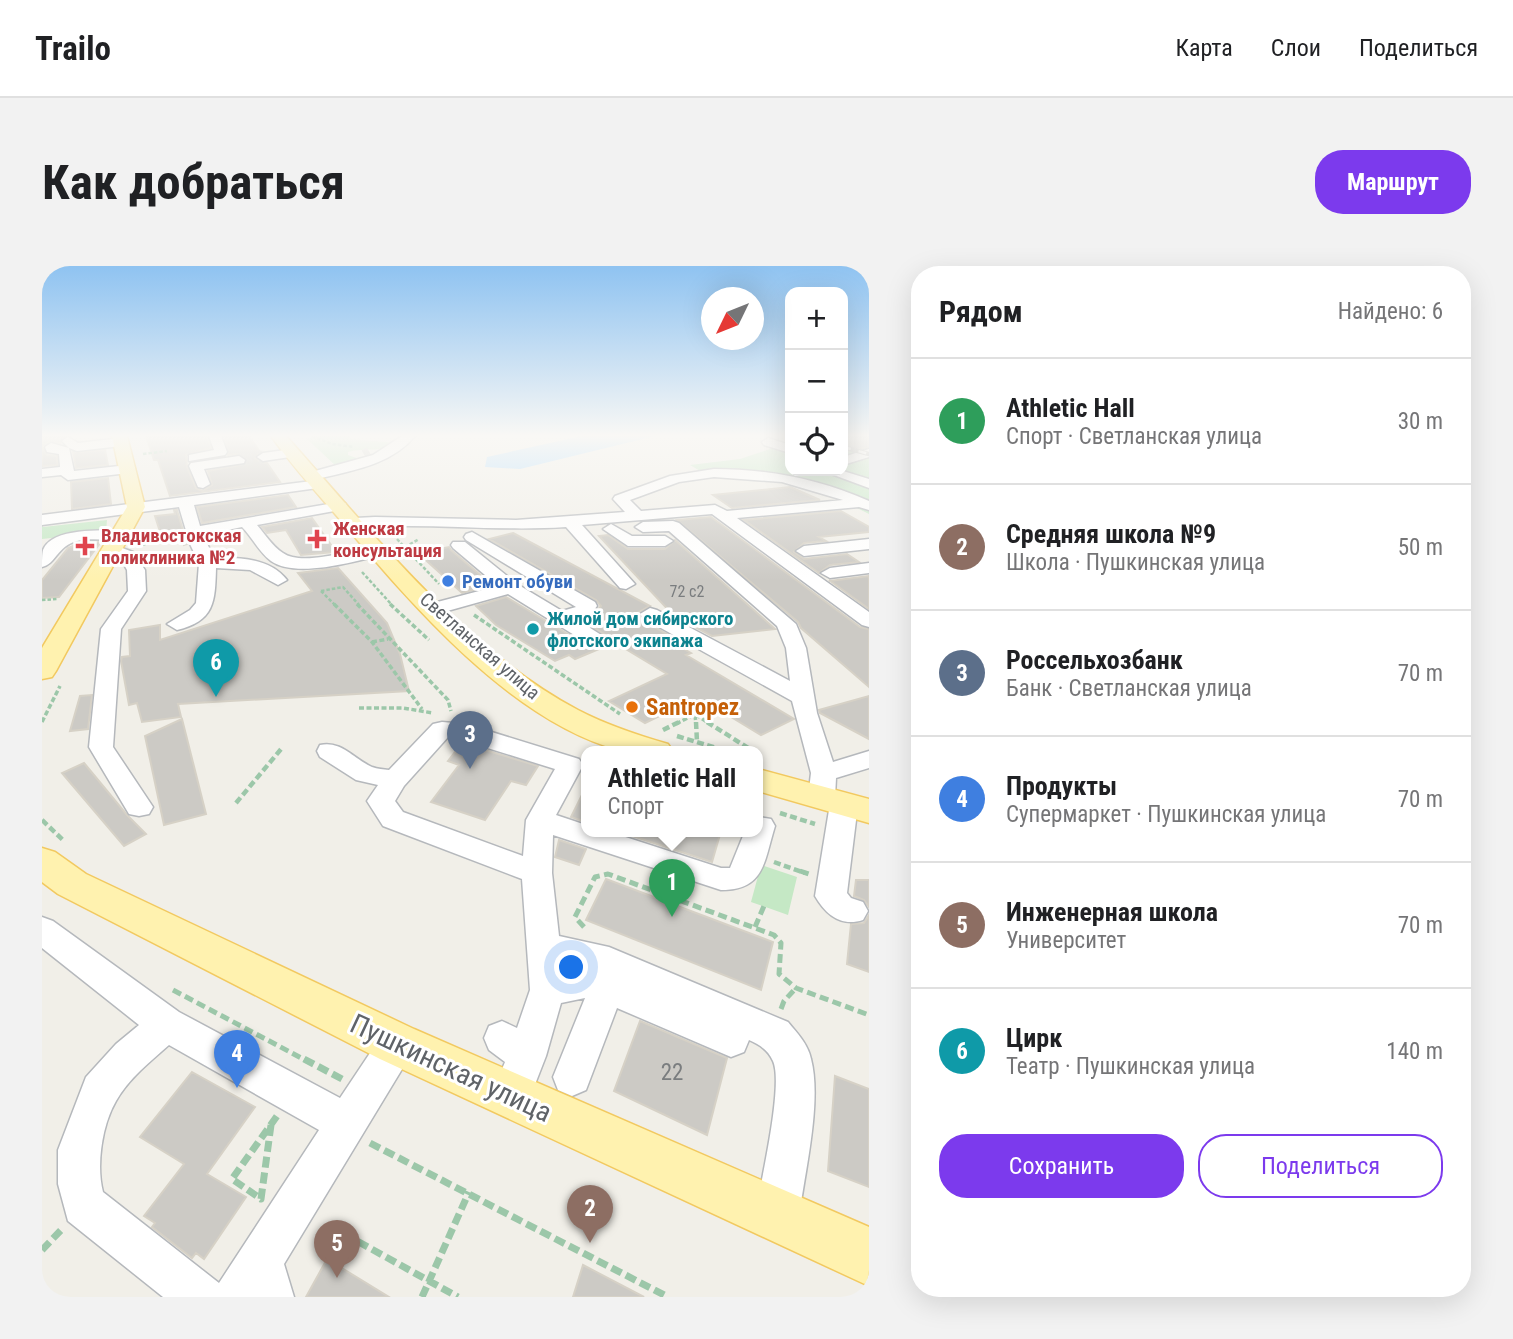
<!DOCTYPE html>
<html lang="ru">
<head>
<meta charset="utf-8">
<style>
	body { margin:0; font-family:"Roboto Condensed",sans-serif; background:#f2f2f2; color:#202124 }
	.controls { position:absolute; right:21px; top:21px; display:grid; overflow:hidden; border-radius:14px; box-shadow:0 7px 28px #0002 }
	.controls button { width:63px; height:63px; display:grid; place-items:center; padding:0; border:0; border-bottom:2px solid #e0e0e0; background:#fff; color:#202124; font:35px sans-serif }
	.compass { position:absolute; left:659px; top:21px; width:63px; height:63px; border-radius:50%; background:#fff; box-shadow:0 7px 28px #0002; rotate:227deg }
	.you { position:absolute; left:530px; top:702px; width:24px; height:24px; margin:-18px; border:5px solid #fff; border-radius:50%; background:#1a73e8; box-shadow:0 0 0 10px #1a73e833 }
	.badge { display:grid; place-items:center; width:46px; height:46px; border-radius:50%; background:#7c3aed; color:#fff; font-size:23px; font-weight:700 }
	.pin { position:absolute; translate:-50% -58px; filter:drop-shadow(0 2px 4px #0008) }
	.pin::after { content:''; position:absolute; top:37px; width:24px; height:21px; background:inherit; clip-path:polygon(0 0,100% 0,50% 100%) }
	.popup { position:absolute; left:539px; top:480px; width:182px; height:91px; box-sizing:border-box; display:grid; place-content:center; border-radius:14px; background:#fff; filter:drop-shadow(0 2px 5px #0005); font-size:23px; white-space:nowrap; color:#757577 }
	.popup b { font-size:26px; color:#202124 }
	.popup::after { content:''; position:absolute; left:50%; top:100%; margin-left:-14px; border:14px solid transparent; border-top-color:#fff }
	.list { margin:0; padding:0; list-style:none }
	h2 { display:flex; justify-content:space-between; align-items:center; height:91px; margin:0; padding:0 28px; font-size:30px }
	h2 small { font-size:23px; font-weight:400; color:#757577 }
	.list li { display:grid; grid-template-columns:46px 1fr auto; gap:21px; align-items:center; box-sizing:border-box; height:126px; padding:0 28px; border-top:2px solid #e0e0e0 }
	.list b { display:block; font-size:26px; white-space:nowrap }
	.list p { margin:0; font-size:23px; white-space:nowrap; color:#757577 }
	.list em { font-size:23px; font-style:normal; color:#757577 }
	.actions { display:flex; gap:14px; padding:21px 28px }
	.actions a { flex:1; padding:16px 0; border:2px solid #7c3aed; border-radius:28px; text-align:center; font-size:24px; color:#7c3aed }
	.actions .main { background:#7c3aed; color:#fff }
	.icon { flex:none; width:38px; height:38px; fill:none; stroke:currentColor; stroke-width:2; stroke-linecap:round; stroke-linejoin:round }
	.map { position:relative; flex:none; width:827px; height:1031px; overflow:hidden; border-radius:28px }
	header { display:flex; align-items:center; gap:42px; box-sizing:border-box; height:98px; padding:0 35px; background:#fff; border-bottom:2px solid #e0e0e0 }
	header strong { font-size:33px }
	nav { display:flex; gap:38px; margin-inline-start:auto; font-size:24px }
	.intro { display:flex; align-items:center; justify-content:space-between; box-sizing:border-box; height:168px; padding:0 42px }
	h1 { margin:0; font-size:49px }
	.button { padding:18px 32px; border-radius:28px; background:#7c3aed; color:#fff; font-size:24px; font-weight:700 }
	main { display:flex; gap:42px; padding:0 42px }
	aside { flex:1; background:#fff; border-radius:28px; box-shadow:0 7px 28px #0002 }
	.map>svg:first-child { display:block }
	.green { fill:#c5e8c5 }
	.water { fill:#aadaff }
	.building { fill:#cccac5; stroke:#d6d1c6; stroke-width:2 }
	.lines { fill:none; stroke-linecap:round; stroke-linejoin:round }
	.minor-tunnel { stroke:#ccccc8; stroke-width:13; stroke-dasharray:13 7; stroke-linecap:butt }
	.minor-casing { stroke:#b5b8bc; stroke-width:3 }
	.major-casing { stroke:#f2c960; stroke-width:3 }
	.path-far4 { stroke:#9cc7a9; stroke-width:2.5; stroke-dasharray:3.5 2; stroke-linecap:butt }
	.path-far3 { stroke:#9cc7a9; stroke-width:3.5; stroke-dasharray:5 2.5; stroke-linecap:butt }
	.path-far2 { stroke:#9cc7a9; stroke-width:4.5; stroke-dasharray:7 3.5; stroke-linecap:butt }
	.path-far1 { stroke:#9cc7a9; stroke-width:5; stroke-dasharray:9 4.5; stroke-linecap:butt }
	.path { stroke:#9cc7a9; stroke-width:7; stroke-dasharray:11 5; stroke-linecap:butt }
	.minor { fill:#fff; fill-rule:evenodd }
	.major { fill:#fff2af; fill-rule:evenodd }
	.rail-casing { stroke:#b6b7b8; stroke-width:4.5 }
	.rail { stroke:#fff; stroke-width:2.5; stroke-dasharray:8; stroke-linecap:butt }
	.health-dot { fill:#e0444e; stroke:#fff; stroke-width:2.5 }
	.shop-dot { fill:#3f7fe0; stroke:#fff; stroke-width:2.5 }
	.culture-dot { fill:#0f9aa8; stroke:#fff; stroke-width:2.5 }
	.food-dot { fill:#e8710a; stroke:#fff; stroke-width:2.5 }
	.labels { text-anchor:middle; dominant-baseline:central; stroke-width:6; stroke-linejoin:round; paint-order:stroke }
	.far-number-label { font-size:16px; fill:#7a7d7f }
	.far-health-label { font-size:19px; font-weight:bold; fill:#be3a42; stroke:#fff; text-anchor:start }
	.far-shop-label { font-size:19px; font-weight:bold; fill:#366cbe; stroke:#fff; text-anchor:start }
	.far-culture-label { font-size:19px; font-weight:bold; fill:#0d838f; stroke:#fff; text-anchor:start }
	.far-street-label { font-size:19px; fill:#5f6368; stroke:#fff }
	.food-label { font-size:23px; font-weight:bold; fill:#c56008; stroke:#fff; text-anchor:start }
	.near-number-label { font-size:23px; fill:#7a7d7f }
	.near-street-label { font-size:28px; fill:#5f6368; stroke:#fff }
</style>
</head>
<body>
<header>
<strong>Trailo</strong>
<nav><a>Карта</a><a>Слои</a><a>Поделиться</a></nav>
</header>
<div class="intro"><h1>Как добраться</h1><a class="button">Маршрут</a></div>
<main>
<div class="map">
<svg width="827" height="1031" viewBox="0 0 827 1031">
	<rect width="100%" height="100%" fill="#f1efe8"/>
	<!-- green -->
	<path class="green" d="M274,170H308L307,173L356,177C344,187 322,181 306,186V189L320,194L294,200L265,173Z
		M806,178L820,182L827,181V248L761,215L665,209L648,199L698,193L734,181L748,182V205H801V179Z
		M65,254L64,266L0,273V257L1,261Z
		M719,599L755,611L746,649L709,636Z"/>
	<!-- water -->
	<path class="water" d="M540,170H613L478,203L443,201L445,191Z"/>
	<!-- building -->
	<path class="building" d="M0,170H23L18,177L8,175L0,180L5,189L15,190V199L0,200Z
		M104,170H165L169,182L144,189L145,201L154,222L160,225L170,219L166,205L204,198L205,193L198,188L186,189L182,170H207L218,186L213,192L220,197H225L238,216L128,230L116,194H112Z
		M801,170H827V181L801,186Z
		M63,184L66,199L34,202L31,186Z
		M66,212L69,238L30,243L29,216Z
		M748,221L778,234L690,242L671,229Z
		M246,229L254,241L160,257L155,241Z
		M132,244H135L145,278L142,279L141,266L119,269L113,250L133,248Z
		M799,245L827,261V266L777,271L784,275L762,277L752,286L762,293L805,288L817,296L788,299L777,307L702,254Z
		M669,251L818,361L827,363V421L759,362L756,356L635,254Z
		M270,252L294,286L259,289L244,264L225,267L220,261Z
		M471,267L608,340L595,347L600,354L635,374L628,375L649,387L644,389L752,453L719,469L666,437L648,435L603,457L567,435L625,408L572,376L569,378L565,370L540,354L550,351L559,340L554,334L447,273Z
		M566,269L586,283H623L633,274L733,363L670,370L632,350L557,270Z
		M59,276L17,331L0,332V314L26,282L36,278Z
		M407,281L409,284L450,319L420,327L376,287Z
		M296,302L345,357L358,388L367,425L136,438L139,451L100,456L95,437L87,439L79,395L80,391L88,390L87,364L118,359V374L270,325L256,307Z
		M827,310V343L787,314L788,315Z
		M464,331L549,382L557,383L533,393L527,389L513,395L454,359L434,340Z
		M50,429L46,463L28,465L38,430Z
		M827,430V473L778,447L777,444Z
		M140,453L164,548L122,559L103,470Z
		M420,477L496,500L484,519L469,515L443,554L389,536L417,499L406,495Z
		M42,497L85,549L104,568L82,580L20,507Z
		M544,521V556L529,551Z
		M584,565H679L670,596L584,568Z
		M517,574L544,583L537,599L513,591Z
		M564,613L731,676L719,724L544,654Z
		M814,614H827V641L822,634L812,630Z
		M827,649V706L805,698L809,658L822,657Z
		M598,755L685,792L665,869L572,825Z
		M150,806L213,841L165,908L204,931L162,993L154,987L150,992L110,961L113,957L102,950L142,898L98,871Z
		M793,810L827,823V921L786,905Z
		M285,993L347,1031H264Z
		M541,999L602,1031H531Z"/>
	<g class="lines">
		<!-- minor-tunnel -->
		<path class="minor-tunnel" d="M323,190L328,187
			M197,194L221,191"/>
		<!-- minor casing -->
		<g class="minor-casing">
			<path id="minor" d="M167,170H179L185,186L183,189L147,195V189L172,184Z
				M360,170H373C348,200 307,205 271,214L264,210L266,207L331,189Z
				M26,171L36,177L79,172L85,176L79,180L35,185L27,182L32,205L86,199L93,203L86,207L26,214L19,209L0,211V203L18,201L17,188L5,186L3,181L9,177L27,182L20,175Z
				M726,172L748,179V187L722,179L720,176Z
				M251,183L255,184V190L221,195L215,191L221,187Z
				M827,183V191L801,199V191Z
				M197,190L203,194L202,197L162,203L168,218L161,222L156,221L147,200L149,197Z
				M672,203C726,203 777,213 827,235V244L817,241L695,252L827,346V361L820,359L670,248L540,259L593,318L584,323L578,322L524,261C466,265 409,259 352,260C339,260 314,266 305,257L313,252L333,251L474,254L583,246L571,233L573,230L628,210ZM672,211L740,216L801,234L685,245L673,239L599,245L588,234L637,216Z
				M781,205H801L827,213V222Z
				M278,214L283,215V221L152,239L158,260L298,236L303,237L305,240L298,244L215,259C223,268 230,280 241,287C260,301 315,283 337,279L345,284L343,288C315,295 254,313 229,295C217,286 210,271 200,261L161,269L172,292C197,291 228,292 245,314L236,319L208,304L174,302C173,335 173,355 135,364L125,358L148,344L154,337L157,297L148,278L137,241L0,259V249Z
				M631,255L637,257L754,358L764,382L775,447L791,496L827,485V502L794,512L793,531L802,529L812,531L816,538L805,627L809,632L821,636L826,645L821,654C799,661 784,649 773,630L788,538L779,541L769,538L766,532L769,507L750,435L601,352L598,348L608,342L615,344L748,415L744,382L735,360L627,265L601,266L593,261L601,256Z
				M569,258L590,270H623L631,275L623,280H586L561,263Z
				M80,264L86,266L88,269L86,272C69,276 51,271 35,275C15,280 14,298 0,301C0,296 0,288 1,284C10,261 60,265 80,264Z
				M430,266L553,336L555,340L548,349L534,353L564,372L567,376L564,380H550L466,328L391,349L384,347L381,343L384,339L456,320L411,282L409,279L411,276H423L475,318L520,345L534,341L424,274L422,271L424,268Z
				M827,273V283L762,290L754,285L762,280Z
				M72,279L91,286L103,304L104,325L79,363L71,481L111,541L107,548L97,550L87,548L47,481L59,363L86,325L85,304L79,293L64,284Z
				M827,297V307L788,312L779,307L788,302Z
				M400,456L424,458L537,493L541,499L514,549L544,559V565H565L679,602H688L703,565H716V551L729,553L733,560C722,595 723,624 679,624L511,569L510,607L517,670L567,681L746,756C755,767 766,778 769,793C780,835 763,905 757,950L751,966L735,972L719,966L713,950C718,919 742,819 731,795C726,784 718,779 707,774L702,786L689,791L575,742L544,824L530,830L516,824L511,811L543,732L519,737L504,790L483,844L469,849L455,844L449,830L463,796L447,784L442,772L447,760L460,755L475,762L488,724L480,613L341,560L325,535L336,519L314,514L278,491L275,485L278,479C299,474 312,493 330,501C335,503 342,503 347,504L391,458ZM407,470L513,503L484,554L481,590L361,546L353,535L362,520ZM520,698L541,702L521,706Z
				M0,651L11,655L137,746L298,832L342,766L355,761L368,766L374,778L368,790L242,998L252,1031H121L26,955L16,918V884L44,811L74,778L97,759L0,682ZM127,779L277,864L177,1017L61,926C54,899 60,859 74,835C86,813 109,795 127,779Z"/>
		</g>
		<!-- major casing -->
		<g class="major-casing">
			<path id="major" d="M70,170H85L103,241L14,405L10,411L0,413V382L85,241Z
				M229,170H244C330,266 421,383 536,444C565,459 595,469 626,478L631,485C614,485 593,488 577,484C469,455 370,339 300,256C276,228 250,200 229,170Z
				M716,503L827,533V557L716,525Z
				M0,582L13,586L44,608L372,763L827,961V1020L338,793L16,628L0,616Z"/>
		</g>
		<!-- path-far4 -->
		<path class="path-far4" d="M270,170L290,178L312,181
			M101,188L125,185
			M355,273L397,318
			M100,279L135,269
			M363,281L377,273
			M320,306L350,339
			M279,325L301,321L317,339
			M279,325L293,339
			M0,334L15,333"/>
		<!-- path-far3 -->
		<path class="path-far3" d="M292,338L330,376L380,443
			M315,338L406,434L409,445
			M348,338L387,374
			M432,349L578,448
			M330,376L346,373
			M317,442H361L391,447
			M653,449L654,458
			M0,456L18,420
			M634,458L653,448L668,458"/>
		<!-- path-far2 -->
		<path class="path-far2" d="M654,456L655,476
			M665,456L711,485
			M621,464L637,456
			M635,470L684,485
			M194,537L240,482
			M738,547L773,558
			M0,554L22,575
			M732,596L763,607"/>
		<!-- path-far1 -->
		<path class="path-far1" d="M758,605L767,608
			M542,661L533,651L553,611L566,608L732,669L739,677L737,708L754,722L827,749
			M713,661L722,640
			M131,724L265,795
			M739,743L742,735L754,722"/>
		<!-- path -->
		<path class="path" d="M262,793L300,813
			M229,859L219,933L190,913L235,850
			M328,877L626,1031
			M288,960L416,1031
			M0,984L21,962
			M380,1031L427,926"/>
		<!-- minor -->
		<use href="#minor" class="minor"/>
		<!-- major -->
		<use href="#major" class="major"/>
		<!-- rail casing -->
		<g class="rail-casing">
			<path id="rail" d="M801,181L827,188"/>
		</g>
		<!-- rail -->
		<use href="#rail" class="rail"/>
	</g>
	<!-- sky -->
	<linearGradient id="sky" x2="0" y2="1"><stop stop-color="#8fc3f1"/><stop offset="0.54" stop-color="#f9f8f5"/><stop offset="1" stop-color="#f9f8f5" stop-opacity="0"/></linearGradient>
	<rect width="827" height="314" fill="url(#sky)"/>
	<!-- markers -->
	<g class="health-dot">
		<path d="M271.5 262.5h7v7h7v7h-7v7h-7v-7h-7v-7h7z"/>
		<path d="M39.5 269.5h7v7h7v7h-7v7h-7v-7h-7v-7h7z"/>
	</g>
	<circle class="shop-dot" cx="406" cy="315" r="7"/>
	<circle class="culture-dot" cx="491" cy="363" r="7"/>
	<circle class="food-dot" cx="590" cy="441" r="7"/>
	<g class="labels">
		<!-- far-number labels -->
		<g class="far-number-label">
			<text x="645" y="325">72 с2</text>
		</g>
		<!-- far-health labels -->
		<g class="far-health-label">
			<text x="291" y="262">Женская<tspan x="291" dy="22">консультация</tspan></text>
			<text x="59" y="269">Владивостокская<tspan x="59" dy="22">поликлиника №2</tspan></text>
		</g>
		<!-- far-shop labels -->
		<g class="far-shop-label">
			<text x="420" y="315">Ремонт обуви</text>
		</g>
		<!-- far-culture labels -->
		<g class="far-culture-label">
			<text x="505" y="352">Жилой дом сибирского<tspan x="505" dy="22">флотского экипажа</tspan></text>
		</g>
		<!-- far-street labels -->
		<g class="far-street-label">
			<text transform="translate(438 380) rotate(41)">Светланская улица</text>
		</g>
		<!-- food labels -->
		<g class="food-label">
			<text x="604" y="441">Santropez</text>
		</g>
		<!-- near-number labels -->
		<g class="near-number-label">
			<text x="630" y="806">22</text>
		</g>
		<!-- near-street labels -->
		<g class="near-street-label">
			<text transform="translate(409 802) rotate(25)">Пушкинская улица</text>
		</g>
	</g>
</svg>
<div class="controls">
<button>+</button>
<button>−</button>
<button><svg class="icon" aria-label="locate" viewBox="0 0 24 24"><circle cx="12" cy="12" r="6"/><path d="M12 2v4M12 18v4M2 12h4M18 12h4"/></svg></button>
</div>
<svg class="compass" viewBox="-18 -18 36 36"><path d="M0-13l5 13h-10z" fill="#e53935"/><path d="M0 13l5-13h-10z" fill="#757577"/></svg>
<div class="you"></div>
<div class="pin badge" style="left:630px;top:651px;background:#2e9e5b">1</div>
<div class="popup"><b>Athletic Hall</b>Спорт</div>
<div class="pin badge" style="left:548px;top:977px;background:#8d6e63">2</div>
<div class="pin badge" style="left:428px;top:503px;background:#5c6f8a">3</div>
<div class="pin badge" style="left:195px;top:822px;background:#3f7fe0">4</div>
<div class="pin badge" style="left:295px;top:1012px;background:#8d6e63">5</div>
<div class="pin badge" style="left:174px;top:431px;background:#0f9aa8">6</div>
</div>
<aside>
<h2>Рядом<small>Найдено: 6</small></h2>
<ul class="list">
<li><span class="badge" style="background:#2e9e5b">1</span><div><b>Athletic Hall</b><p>Спорт · Светланская улица</p></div><em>30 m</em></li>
<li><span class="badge" style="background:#8d6e63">2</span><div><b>Средняя школа №9</b><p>Школа · Пушкинская улица</p></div><em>50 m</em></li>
<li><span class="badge" style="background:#5c6f8a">3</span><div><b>Россельхозбанк</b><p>Банк · Светланская улица</p></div><em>70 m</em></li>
<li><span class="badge" style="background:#3f7fe0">4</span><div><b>Продукты</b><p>Супермаркет · Пушкинская улица</p></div><em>70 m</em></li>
<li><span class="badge" style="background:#8d6e63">5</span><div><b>Инженерная школа</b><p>Университет</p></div><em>70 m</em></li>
<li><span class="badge" style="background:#0f9aa8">6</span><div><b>Цирк</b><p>Театр · Пушкинская улица</p></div><em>140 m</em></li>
</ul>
<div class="actions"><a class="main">Сохранить</a><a>Поделиться</a></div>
</aside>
</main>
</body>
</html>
